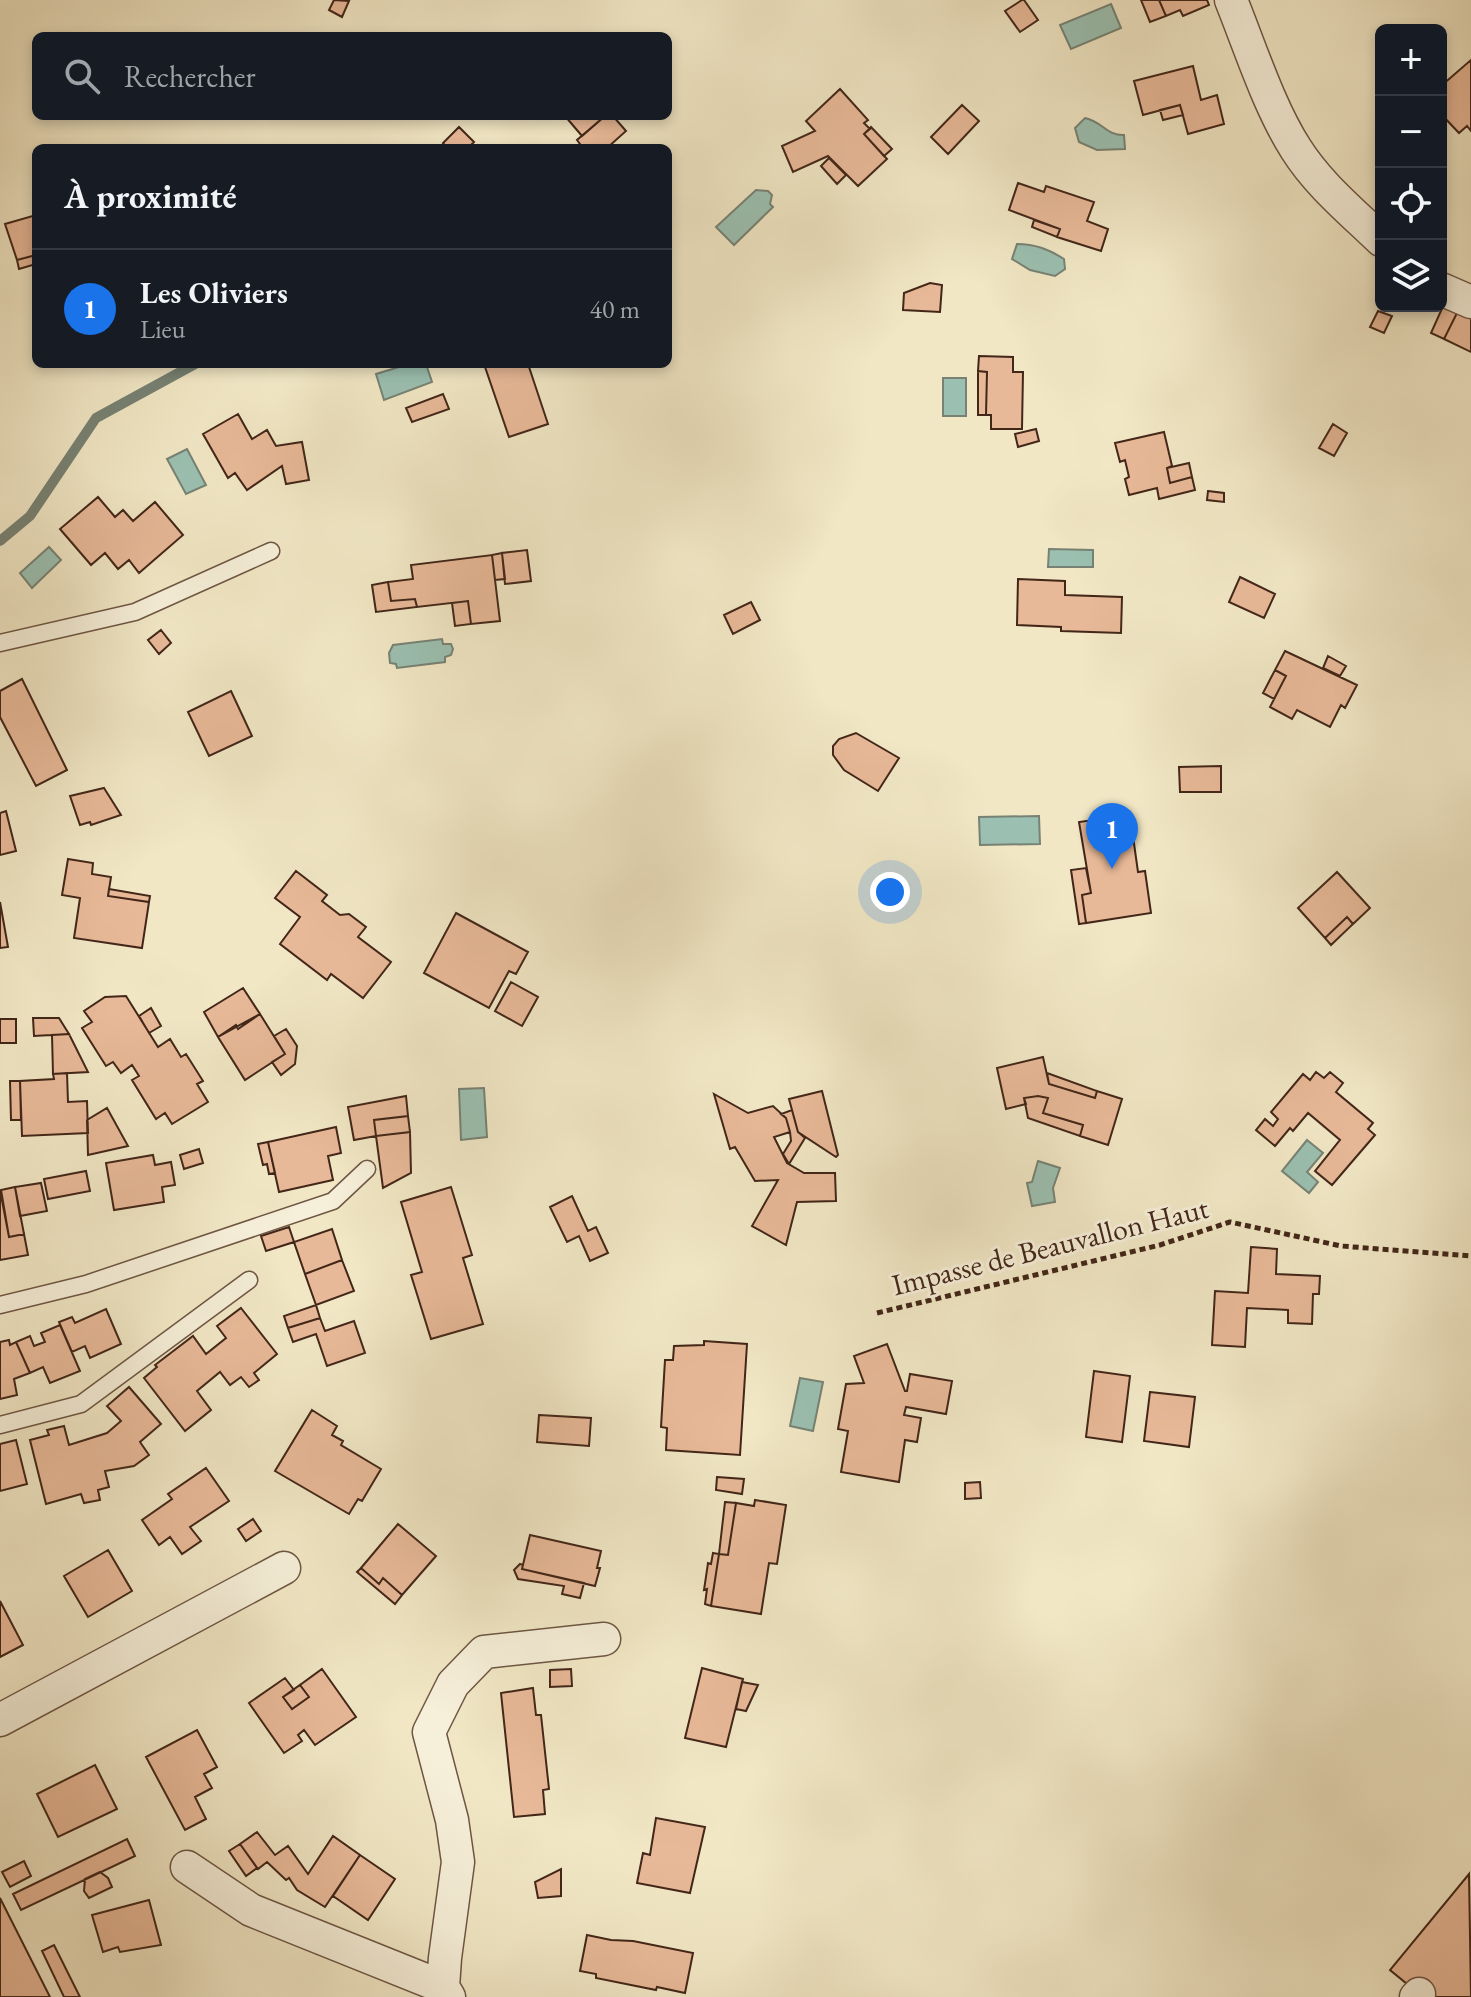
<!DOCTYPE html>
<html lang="fr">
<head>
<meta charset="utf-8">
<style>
	body { margin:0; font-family:"EB Garamond",serif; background:#20242c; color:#f1f3f6 }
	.controls { position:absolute; right:24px; top:24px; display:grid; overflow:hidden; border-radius:12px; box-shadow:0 4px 12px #0003 }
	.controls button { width:72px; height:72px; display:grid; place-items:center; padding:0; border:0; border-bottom:2px solid #363941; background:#171b24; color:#f1f3f6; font:40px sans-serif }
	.you { position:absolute; left:890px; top:892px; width:28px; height:28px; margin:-20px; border:6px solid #fff; border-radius:50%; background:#1a73e8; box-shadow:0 0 0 12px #1a73e833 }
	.badge { display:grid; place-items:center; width:52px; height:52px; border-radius:50%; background:#1a73e8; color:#fff; font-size:26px; font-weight:700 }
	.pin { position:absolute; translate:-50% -66px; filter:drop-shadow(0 2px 4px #0008) }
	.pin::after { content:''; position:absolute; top:42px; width:28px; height:24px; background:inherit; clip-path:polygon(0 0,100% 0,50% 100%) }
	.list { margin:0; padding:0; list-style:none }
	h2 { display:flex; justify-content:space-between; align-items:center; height:104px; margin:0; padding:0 32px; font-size:34px }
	h2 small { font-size:26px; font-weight:400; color:#9ea1a6 }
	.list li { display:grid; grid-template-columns:52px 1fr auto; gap:24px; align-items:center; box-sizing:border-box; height:120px; padding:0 32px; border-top:2px solid #363941 }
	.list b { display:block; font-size:30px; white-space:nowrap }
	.list p { margin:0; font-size:26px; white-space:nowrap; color:#9ea1a6 }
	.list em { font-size:26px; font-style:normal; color:#9ea1a6 }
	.icon { flex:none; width:44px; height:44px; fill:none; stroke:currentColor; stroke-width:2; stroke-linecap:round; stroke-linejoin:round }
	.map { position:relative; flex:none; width:1471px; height:1997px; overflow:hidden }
	.search { position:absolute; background:#171b24; box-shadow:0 4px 12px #0003; left:32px; top:32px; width:640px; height:88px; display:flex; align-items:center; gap:20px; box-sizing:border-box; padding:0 28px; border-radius:12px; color:#9ea1a6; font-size:30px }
	.panel { position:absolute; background:#171b24; box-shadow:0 4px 12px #0003; left:32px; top:144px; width:640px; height:224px; border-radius:12px }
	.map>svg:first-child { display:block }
	.water { fill:#9bc0b1; stroke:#778274; stroke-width:2 }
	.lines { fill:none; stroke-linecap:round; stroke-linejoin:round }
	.stream { stroke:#778274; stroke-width:10 }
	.building { fill:#e8b998; stroke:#422618; stroke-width:2 }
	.service-casing { stroke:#6e5643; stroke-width:19 }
	.minor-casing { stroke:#6e5643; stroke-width:35 }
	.path { stroke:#422618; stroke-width:5; stroke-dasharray:6 4; stroke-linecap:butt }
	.service { stroke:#f6efd9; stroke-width:16 }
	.minor { stroke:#f6efd9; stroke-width:32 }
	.labels { text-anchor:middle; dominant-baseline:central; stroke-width:6; stroke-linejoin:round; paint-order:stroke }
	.street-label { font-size:30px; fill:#422618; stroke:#f6efd9 }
</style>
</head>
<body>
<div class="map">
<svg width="1471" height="1997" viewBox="0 0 1471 1997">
	<rect width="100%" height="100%" fill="#f1e7c5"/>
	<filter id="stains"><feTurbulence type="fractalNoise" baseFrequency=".0025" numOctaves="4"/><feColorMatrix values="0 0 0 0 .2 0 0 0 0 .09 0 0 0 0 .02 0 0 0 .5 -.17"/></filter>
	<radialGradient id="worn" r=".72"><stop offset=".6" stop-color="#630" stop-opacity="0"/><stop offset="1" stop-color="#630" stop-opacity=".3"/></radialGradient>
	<!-- water -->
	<path class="water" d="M1111,4L1121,28L1071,49L1060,25Z
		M1085,118C1103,122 1107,136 1124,135L1125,149L1097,150L1079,142L1075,128Z
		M756,190L768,191L772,195L770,204L773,207L734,245L716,227Z
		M1017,244C1035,244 1048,249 1064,259L1065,269L1055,276L1030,270L1012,259Z
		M409,364H426L432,382L384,400L376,374Z
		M943,378H966V416H943Z
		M187,449L206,485L186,494L167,459Z
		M49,547L61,560L32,588L20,573Z
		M1049,549L1093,550V567H1048Z
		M442,639L443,644H451L453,649L451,655L445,657V662L397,668L396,664L390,663L389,653L393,645Z
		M1039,816L1040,844L980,845L979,817Z
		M484,1088L487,1137L461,1140L459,1089Z
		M1307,1140L1323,1153L1307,1172L1318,1182L1309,1193L1282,1171Z
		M1038,1161L1060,1168L1053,1188L1055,1202L1032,1206L1027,1183L1032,1182Z
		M800,1378L823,1382L813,1431L790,1426Z"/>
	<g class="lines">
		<!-- stream -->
		<path class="stream" d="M0,541L30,516L96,418L195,364"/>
	</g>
	<!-- building -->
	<path class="building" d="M334,0L349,1L342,17L329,10Z
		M1022,0H1024L1038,20L1020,32L1005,11Z
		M1141,0H1159L1166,16L1150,22Z
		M1159,0H1207L1209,5L1183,16L1180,10L1166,16Z
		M1471,60V131L1467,126L1459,133L1441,114V86Z
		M1193,66L1201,100L1217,95L1224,124L1188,134L1180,105L1143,115L1134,81Z
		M840,89L868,120L864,123L870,129L864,134L887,159L858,186L828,156L793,172L782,146L815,131L806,121Z
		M962,105L979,121L948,154L931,137Z
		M1180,105L1183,115L1163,120L1160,110Z
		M565,116H605L582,136Z
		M605,116H613L626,131L607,148H583L577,140Z
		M459,127L474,142L468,148H447L443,143Z
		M871,127L892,149L884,156L864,134Z
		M829,158L846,175L837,184L821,166Z
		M1018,183L1044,192L1046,186L1094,202L1087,221L1108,229L1101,251L1057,237L1060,229L1009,210Z
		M36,215V255L17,260L5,224Z
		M1034,220L1060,229L1057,237L1032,227Z
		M36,255V264L19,269L17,260Z
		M930,283L942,285L940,312L903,310L904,293Z
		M1444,304L1458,311L1444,339L1431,333Z
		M1378,311L1392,316L1384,333L1370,327Z
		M1458,311L1471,318V352L1444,339Z
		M979,356L1013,357V372H1023L1022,429H991V415H986L987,372L978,371Z
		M484,364H528L548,424L509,437Z
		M978,371L987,372L986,415H978Z
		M443,394L449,409L412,422L406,408Z
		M238,414L252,439L267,430L276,446L302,442L309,480L286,484L282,466L247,490L235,473L228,478L203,434Z
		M1333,424L1347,433L1334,456L1319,448Z
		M1036,429L1039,441L1018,447L1015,434Z
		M1164,432L1172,466L1167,468L1170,483L1192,477L1195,490L1159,499L1157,488L1129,495L1125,479L1129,477L1125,460L1120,462L1115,443Z
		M1189,463L1192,477L1170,483L1167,468Z
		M1208,491L1224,493V502L1207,500Z
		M98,497L115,517L123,510L133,521L155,502L183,535L139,573L129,560L118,569L105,553L91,565L60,529Z
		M527,550L531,581L505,584L502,553Z
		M502,553L505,579L495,580L492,555Z
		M492,555L500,621L471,624L468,601L417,607L415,599L391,601L388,582L413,579L411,565Z
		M1240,577L1275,594L1264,618L1229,602Z
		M1018,579L1065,581V595L1122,597L1121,633L1061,631V627L1017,625Z
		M388,582L391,601L415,599L417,607L376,612L372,585Z
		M468,601L471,624L455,626L452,603Z
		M751,602L760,620L733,634L724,615Z
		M161,630L171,643L159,654L148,640Z
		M1285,651L1357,685L1345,708L1341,705L1330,727L1297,710L1292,719L1270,707L1286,676L1275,670Z
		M1328,656L1346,666L1340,676L1323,668Z
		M1275,670L1286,676L1274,699L1263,693Z
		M22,679L67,770L36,786L0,717V691Z
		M231,691L252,736L209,756L188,712Z
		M856,733L899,758L878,791L844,770L833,755V746L839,739Z
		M1221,766V792H1180L1179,767Z
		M104,788L121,815L91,825L90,822L80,825L70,796Z
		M6,811L16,851L0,855V813Z
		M1130,815L1138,872L1145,871L1151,913L1086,923L1082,895L1091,893L1079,822Z
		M68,859L93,863L92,874L111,877L108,896L149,902L142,948L74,938L80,898L62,895Z
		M1086,868L1091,893L1082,895L1086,923L1079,924L1071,870Z
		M296,871L327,895L322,901L340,915L349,914L366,927L358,937L391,962L363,998L331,974L327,980L280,944L300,917L275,898Z
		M1337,872L1370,908L1353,924L1347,917L1325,938L1298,908Z
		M109,889L150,896L149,902L108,896Z
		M0,902L8,947L0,948Z
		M456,913L528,952L516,974L509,971L489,1008L424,973Z
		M1347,917L1353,924L1331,945L1325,938Z
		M511,982L538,997L522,1026L495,1011Z
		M243,988L260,1014L218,1037L204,1012Z
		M126,996L158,1047L170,1039L181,1057L186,1054L203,1081L197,1084L208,1102L172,1124L165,1113L156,1119L132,1080L139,1076L132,1065L121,1073L113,1062L106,1066L82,1028L92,1022L84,1011L105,997Z
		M151,1008L161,1026L149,1033L139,1016Z
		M260,1014L285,1054L245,1080L218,1037L236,1025L238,1029Z
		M33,1018H59L69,1034L34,1036Z
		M0,1019H16V1043H0Z
		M286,1029L297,1046L295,1064L281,1075L272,1062L285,1054L274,1036Z
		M69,1034L88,1072L53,1074L52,1035Z
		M1043,1057L1049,1084L1095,1098L1097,1091L1122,1099L1108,1145L1080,1136L1083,1125L1043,1113L1048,1098L1038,1096L1024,1098L1026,1104L1006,1109L997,1068Z
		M1316,1072L1324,1078L1330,1072L1343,1083L1336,1092L1373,1123L1368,1129L1375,1135L1332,1185L1315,1171L1340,1140L1308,1113L1293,1131L1290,1128L1275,1146L1256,1130L1265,1119L1273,1126L1278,1119L1271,1112L1303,1074L1310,1080Z
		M67,1073L68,1102L87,1101L88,1133L22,1136L20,1081L54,1079L53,1074Z
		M1047,1073L1097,1091L1095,1098L1049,1084Z
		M10,1081H20L21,1120H11Z
		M822,1091L838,1155L836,1157L798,1132L789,1099Z
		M714,1094L748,1113L773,1106L786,1118L790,1132L774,1137L787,1163L804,1173H835L836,1201L797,1202L786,1245L752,1226L778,1180L755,1181L735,1147L730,1149Z
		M406,1096L408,1116L374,1120L376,1136L354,1140L348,1107Z
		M1038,1096L1048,1098L1043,1113L1083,1125L1080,1136L1028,1118L1024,1098Z
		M107,1108L128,1146L88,1155L87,1120Z
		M792,1110L798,1132L805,1138L789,1164L783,1154L791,1141L790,1132L786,1118L781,1114Z
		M408,1116L410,1132L376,1136L374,1120Z
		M336,1127L341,1153L328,1156L333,1180L279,1192L268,1142Z
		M410,1132L411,1173L383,1188L376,1136Z
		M268,1142L275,1173L269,1174L267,1164L263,1165L258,1144Z
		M199,1149L203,1163L184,1169L180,1155Z
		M153,1155L155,1165L171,1162L175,1185L162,1187L164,1202L114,1210L106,1163Z
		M86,1171L90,1191L48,1199L44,1179Z
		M41,1183L47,1211L20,1216L15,1187Z
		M15,1187L24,1234L9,1237L1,1190Z
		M451,1187L472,1255L463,1258L483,1324L431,1339L411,1275L422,1272L401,1202Z
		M0,1190L9,1237L24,1234L28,1255L0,1260Z
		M572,1196L588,1231L596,1227L608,1253L590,1261L579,1236L567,1242L550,1207Z
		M289,1227L294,1242L266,1251L261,1236Z
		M332,1229L342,1260L305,1274L294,1242Z
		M1251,1247L1277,1249L1276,1274L1320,1276L1319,1294H1313L1312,1324L1288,1323V1310L1247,1308L1245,1347L1212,1345L1215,1291L1248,1293Z
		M342,1260L354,1291L316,1305L305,1274Z
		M316,1305L320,1318L288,1328L284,1316Z
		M241,1308L277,1354L254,1373L259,1380L249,1387L241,1377L230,1385L220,1372L197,1391L211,1410L185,1431L144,1378L157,1367L155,1365L193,1336L206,1354L226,1338L217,1326Z
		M106,1309L121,1344L90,1358L85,1346L72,1352L59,1322L72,1317L75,1323Z
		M320,1318L325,1331L354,1321L365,1353L327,1366L316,1334L293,1342L288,1328Z
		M60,1325L80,1371L50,1383L43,1367L30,1373L16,1342L30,1336L34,1346L45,1342L41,1333Z
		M9,1340L10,1345L16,1342L30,1373L14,1379L17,1395L0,1399V1342Z
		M704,1341L747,1344L740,1455L666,1450L667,1428L661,1427L665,1360H673L674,1346L704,1345Z
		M887,1344L905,1391H907L910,1374L952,1381L946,1414L906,1407L904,1415L921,1418L917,1442L905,1440L899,1482L841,1472L848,1431L838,1429L846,1384L864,1383L854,1356Z
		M1094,1371L1130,1376L1122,1442L1086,1437Z
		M129,1387L161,1424L140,1442L149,1455L134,1466L105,1471L109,1487L98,1490L100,1500L84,1503L81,1494L46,1504L30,1440L49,1435L47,1430L64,1426L69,1445L107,1433L121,1421L107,1406Z
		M1150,1392L1195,1397L1189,1447L1144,1441Z
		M312,1410L337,1426L332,1435L343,1441L341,1445L381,1469L362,1501L358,1499L349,1514L275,1471Z
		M539,1415L591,1418L589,1446L537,1442Z
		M16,1440L27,1484L0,1491V1444Z
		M206,1468L229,1501L190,1527L201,1541L182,1554L170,1537L159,1545L142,1520L172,1499L168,1494Z
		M717,1477L744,1479L742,1494L716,1490Z
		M980,1482L981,1498L965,1499V1483Z
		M755,1500L786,1505L777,1564L769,1563L761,1614L711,1606L719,1554L728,1555L736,1503L754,1506Z
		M725,1502L736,1503L728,1555L719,1554Z
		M253,1519L261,1531L246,1541L238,1529Z
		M398,1524L436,1556L402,1595L383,1578L379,1584L361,1568Z
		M530,1535L601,1551L597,1568H600L595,1586L522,1569Z
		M108,1550L132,1591L88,1617L64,1576Z
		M713,1553L719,1554L711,1606L705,1604L707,1589L704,1590L708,1563L711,1564Z
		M520,1564L523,1565L522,1569L584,1583L580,1598L562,1594L564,1586L518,1579L514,1570Z
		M361,1568L379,1584L383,1578L402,1595L395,1604L357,1572Z
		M0,1601L23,1645L0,1657Z
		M702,1668L743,1679L726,1747L685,1738Z
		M322,1669L356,1717L315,1745L304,1730L298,1735L302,1741L284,1753L249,1703L285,1678L294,1690L283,1697L292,1709L309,1697L300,1685Z
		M571,1669L572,1686L550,1687V1670Z
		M742,1682L758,1685L746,1711L736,1709Z
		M300,1685L309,1697L292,1709L283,1697Z
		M533,1688L536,1715H541L549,1789L543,1790L545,1814L514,1817L501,1693Z
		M197,1730L217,1767L204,1774L212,1788L195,1797L206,1819L185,1830L146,1757Z
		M95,1765L117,1809L58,1837L37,1794Z
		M656,1818L705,1827L690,1893L637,1883L643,1853L650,1855Z
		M257,1832L275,1855L288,1846L308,1874L333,1836L360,1855L325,1907L297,1890L289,1878L286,1880L267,1862L258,1869L240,1844Z
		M127,1839L135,1856L21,1910L13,1894Z
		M240,1844L257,1868L246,1876L229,1851Z
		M360,1855L395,1879L368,1920L333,1896Z
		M24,1861L31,1876L10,1887L2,1872Z
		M561,1869V1896L538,1898L535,1882Z
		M100,1872L108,1878L112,1887L89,1898L84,1891L85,1879Z
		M1469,1874L1471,1997H1423L1390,1970Z
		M0,1898L50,1997H0Z
		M149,1900L161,1945L120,1952L118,1947L103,1952L92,1915Z
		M587,1935L611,1940L633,1941L693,1953L685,1993L657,1987L656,1990L596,1978V1974L580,1971Z
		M54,1945L80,1997H64L42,1951Z"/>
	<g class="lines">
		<!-- service casing -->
		<g class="service-casing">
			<path id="service" d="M0,643L135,612L271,551
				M0,1305L86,1284L333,1201L367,1169
				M0,1425L81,1404L249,1280"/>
		</g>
		<!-- minor casing -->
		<g class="minor-casing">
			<path id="minor" d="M1231,0C1250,47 1269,107 1296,149C1318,184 1351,211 1381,240
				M1441,289L1471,302
				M0,1720L284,1568
				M187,1867L251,1910L443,1987
				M449,1997L443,1987L445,1958L458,1862L452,1820L429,1732L453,1684L484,1652L604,1639
				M1416,1997L1419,1994"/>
		</g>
		<!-- path -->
		<path class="path" d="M877,1313L1160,1245L1230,1222L1341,1246L1471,1256"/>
		<!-- service -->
		<use href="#service" class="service"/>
		<!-- minor -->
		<use href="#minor" class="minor"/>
	</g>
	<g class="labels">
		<!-- street labels -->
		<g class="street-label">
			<text transform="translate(1050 1246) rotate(-14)">Impasse de Beauvallon Haut</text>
		</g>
	</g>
	<rect width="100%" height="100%" filter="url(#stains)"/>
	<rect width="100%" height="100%" fill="url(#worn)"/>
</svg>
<div class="controls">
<button>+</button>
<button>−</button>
<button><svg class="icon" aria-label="locate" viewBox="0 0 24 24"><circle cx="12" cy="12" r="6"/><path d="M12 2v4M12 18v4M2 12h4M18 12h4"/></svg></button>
<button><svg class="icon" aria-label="layers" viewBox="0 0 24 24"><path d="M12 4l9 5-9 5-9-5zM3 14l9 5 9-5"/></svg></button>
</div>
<div class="you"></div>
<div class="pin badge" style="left:1112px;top:869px">1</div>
<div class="search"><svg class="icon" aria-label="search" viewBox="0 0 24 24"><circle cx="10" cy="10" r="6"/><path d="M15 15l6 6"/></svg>Rechercher</div>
<section class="panel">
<h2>À proximité<small></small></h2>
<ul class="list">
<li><span class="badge">1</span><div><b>Les Oliviers</b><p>Lieu</p></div><em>40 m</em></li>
</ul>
</section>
</div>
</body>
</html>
